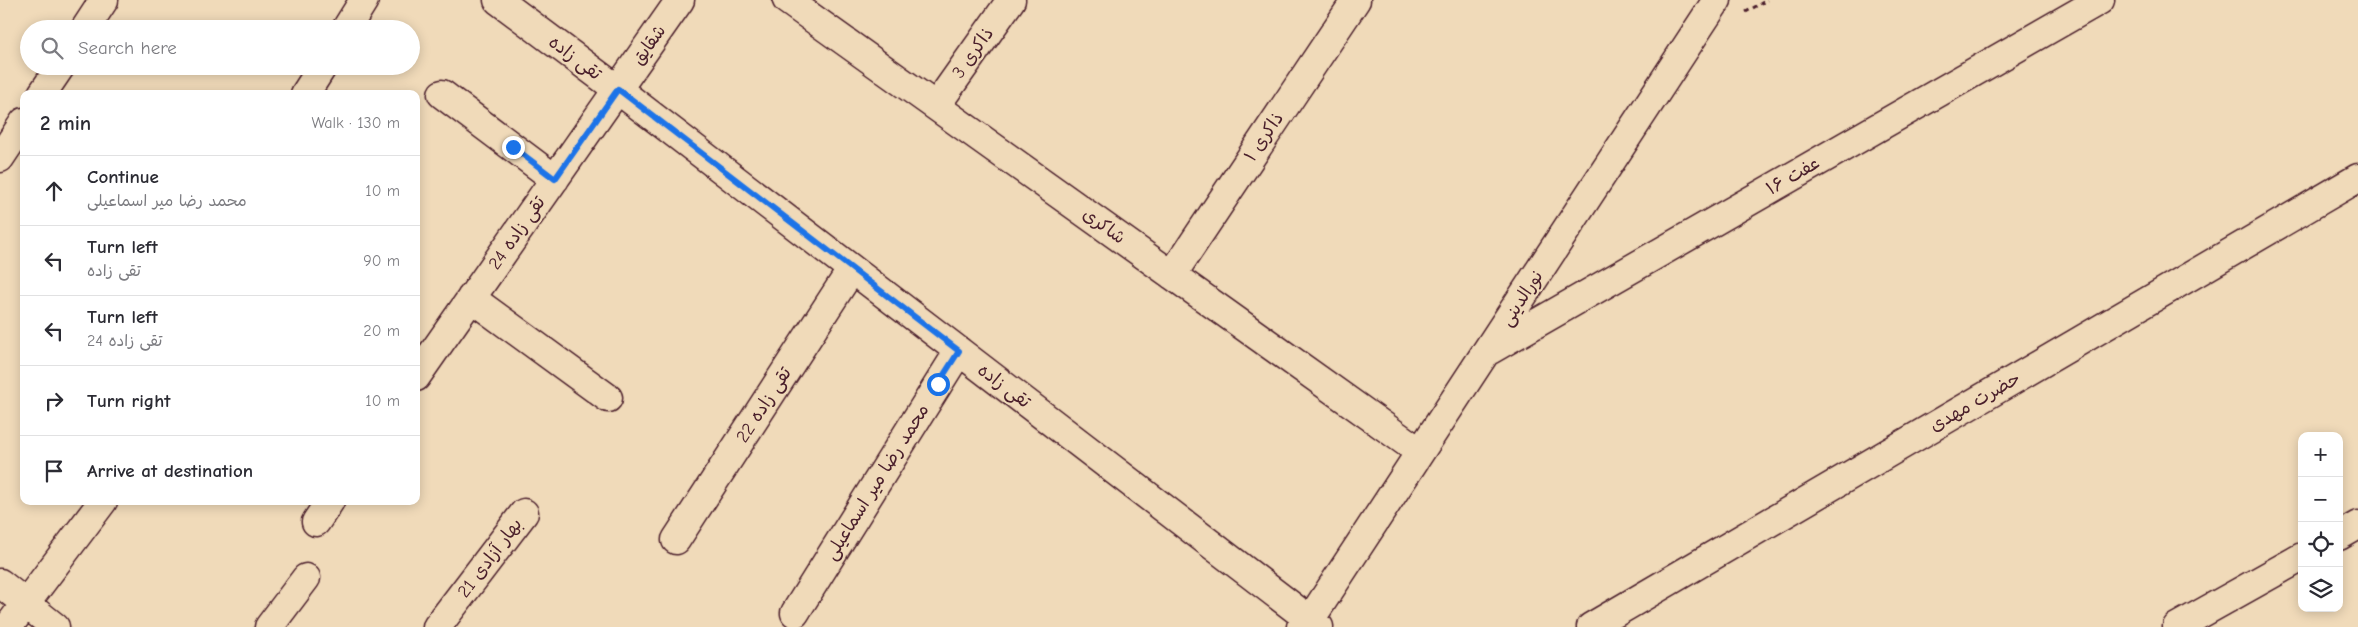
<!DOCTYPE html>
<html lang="en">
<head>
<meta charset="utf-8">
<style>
	body { margin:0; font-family:"Comic Neue","Playpen Sans Arabic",sans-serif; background:#f2f2f3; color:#2b2b33 }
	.controls { position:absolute; right:15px; bottom:15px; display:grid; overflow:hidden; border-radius:10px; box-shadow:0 2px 12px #0003 }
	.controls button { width:45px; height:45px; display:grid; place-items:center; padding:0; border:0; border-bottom:1px solid #e1e1e2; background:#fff; color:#2b2b33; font:25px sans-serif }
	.stop { position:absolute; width:15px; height:15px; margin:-11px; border:4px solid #1a73e8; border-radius:50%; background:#fff }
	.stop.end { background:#1a73e8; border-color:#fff; box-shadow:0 1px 5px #0008 }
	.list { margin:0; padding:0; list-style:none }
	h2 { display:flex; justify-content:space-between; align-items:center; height:65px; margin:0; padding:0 20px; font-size:21px }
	h2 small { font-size:16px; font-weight:400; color:#7c7c81 }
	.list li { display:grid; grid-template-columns:32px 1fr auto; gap:15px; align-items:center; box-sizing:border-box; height:70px; padding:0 20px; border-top:1px solid #e1e1e2 }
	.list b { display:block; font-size:19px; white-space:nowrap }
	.list p { margin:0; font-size:16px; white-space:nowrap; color:#7c7c81 }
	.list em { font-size:16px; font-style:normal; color:#7c7c81 }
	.icon { flex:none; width:28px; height:28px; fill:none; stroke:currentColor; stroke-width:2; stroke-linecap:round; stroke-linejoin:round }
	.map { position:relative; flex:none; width:2358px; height:627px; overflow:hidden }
	.search { position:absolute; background:#fff; box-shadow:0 2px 12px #0003; left:20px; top:20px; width:400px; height:55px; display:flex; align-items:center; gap:12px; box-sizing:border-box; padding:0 18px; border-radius:28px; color:#7c7c81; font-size:19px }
	.panel { position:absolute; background:#fff; box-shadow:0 2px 12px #0003; left:20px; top:90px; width:400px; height:415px; border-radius:10px }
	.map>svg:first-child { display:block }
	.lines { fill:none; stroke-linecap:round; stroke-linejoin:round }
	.minor-casing { stroke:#4a1f2b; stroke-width:31 }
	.path { stroke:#4a1f2b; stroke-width:3; stroke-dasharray:4 4; stroke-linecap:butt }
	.minor { stroke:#f0dab9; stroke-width:28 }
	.route { stroke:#1a73e8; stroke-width:6 }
	.labels { text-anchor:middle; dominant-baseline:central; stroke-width:4; stroke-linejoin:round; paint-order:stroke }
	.street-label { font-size:18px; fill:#4a1f2b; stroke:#f0dab9 }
</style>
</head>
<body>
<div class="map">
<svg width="2358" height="627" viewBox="0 0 2358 627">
	<rect width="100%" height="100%" fill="#f0dab9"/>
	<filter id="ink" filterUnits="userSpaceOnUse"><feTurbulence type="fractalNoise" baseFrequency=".02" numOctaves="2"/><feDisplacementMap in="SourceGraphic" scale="10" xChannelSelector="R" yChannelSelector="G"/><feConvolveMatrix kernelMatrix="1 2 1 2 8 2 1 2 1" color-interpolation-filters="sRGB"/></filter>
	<g filter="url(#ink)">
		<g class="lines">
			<!-- minor casing -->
			<g class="minor-casing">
				<path id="minor" d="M498,0L617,89L1319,627
					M787,0L1420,452
					M85,29L104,0
					M346,29L364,0
					M42,94L61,66
					M305,94L323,66
					M442,94L555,179
					M936,106L1011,0
					M0,158L24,122
					M1172,275L1356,0
					M471,298L608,398
					M1490,350L2100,0
					M416,377L680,0
					M316,522L330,501
					M2339,536L2358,525
					M676,540L852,269
					M0,583L55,627
					M795,613L959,351
					M8,627L103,501
					M269,627L306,578
					M437,627L524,513
					M1301,627L1310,620L1717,0
					M1591,627L2358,178
					M2177,627L2302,557"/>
			</g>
			<!-- path -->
			<path class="path" d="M1746,12L1767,0"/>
			<!-- minor -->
			<use href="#minor" class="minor"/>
		</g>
	</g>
	<g class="lines" filter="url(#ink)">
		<!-- route -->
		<path class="route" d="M513,147L555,179L618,89L959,351L938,384"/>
	</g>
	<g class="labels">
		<!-- street labels -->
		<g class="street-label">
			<text transform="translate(649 45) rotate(-55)">شقایق</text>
			<text transform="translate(973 53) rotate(-55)">ذاکری 3</text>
			<text transform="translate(575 58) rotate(37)">تقی زاده</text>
			<text transform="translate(1264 137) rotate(-56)">ذاکری ۱</text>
			<text transform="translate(1793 176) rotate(-30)">عفت ۱۶</text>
			<text transform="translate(1104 226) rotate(36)">شاکری</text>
			<text transform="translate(517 233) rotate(-55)">تقی زاده 24</text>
			<text transform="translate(1522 298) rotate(-57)">نورالدینی</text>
			<text transform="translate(1004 386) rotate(37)">تقی زاده</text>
			<text transform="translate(1975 402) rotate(-30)">حضرت مهدی</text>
			<text transform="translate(764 405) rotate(-57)">تقی زاده 22</text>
			<text transform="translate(877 482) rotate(-58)">محمد رضا میر اسماعیلی</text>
			<text transform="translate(490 558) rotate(-53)">بهار آزادی 21</text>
		</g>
	</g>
</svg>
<div class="controls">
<button>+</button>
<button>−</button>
<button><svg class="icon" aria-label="locate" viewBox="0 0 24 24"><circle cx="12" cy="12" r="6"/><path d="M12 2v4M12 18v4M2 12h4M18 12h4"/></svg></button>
<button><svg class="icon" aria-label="layers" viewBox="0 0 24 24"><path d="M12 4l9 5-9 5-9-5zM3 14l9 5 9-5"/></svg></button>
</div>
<div class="stop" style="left:938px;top:384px"></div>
<div class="stop end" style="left:513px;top:147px"></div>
<div class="search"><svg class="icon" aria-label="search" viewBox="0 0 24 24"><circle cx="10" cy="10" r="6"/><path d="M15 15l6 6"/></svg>Search here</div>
<section class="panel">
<h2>2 min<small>Walk · 130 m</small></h2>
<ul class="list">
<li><svg class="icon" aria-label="ahead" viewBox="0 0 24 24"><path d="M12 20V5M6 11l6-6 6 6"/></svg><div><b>Continue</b><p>محمد رضا میر اسماعیلی</p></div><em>10 m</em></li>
<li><svg class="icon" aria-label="left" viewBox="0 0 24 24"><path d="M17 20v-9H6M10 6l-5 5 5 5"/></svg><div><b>Turn left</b><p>تقی زاده</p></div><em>90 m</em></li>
<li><svg class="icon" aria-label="left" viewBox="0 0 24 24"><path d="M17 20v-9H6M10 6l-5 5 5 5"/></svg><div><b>Turn left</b><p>تقی زاده 24</p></div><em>20 m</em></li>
<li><svg class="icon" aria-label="right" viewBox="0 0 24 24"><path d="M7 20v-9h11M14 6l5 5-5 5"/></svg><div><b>Turn right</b></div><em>10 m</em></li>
<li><svg class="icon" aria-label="arrive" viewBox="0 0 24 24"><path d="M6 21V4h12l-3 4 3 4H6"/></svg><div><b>Arrive at destination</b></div></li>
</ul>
</section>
</div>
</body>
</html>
